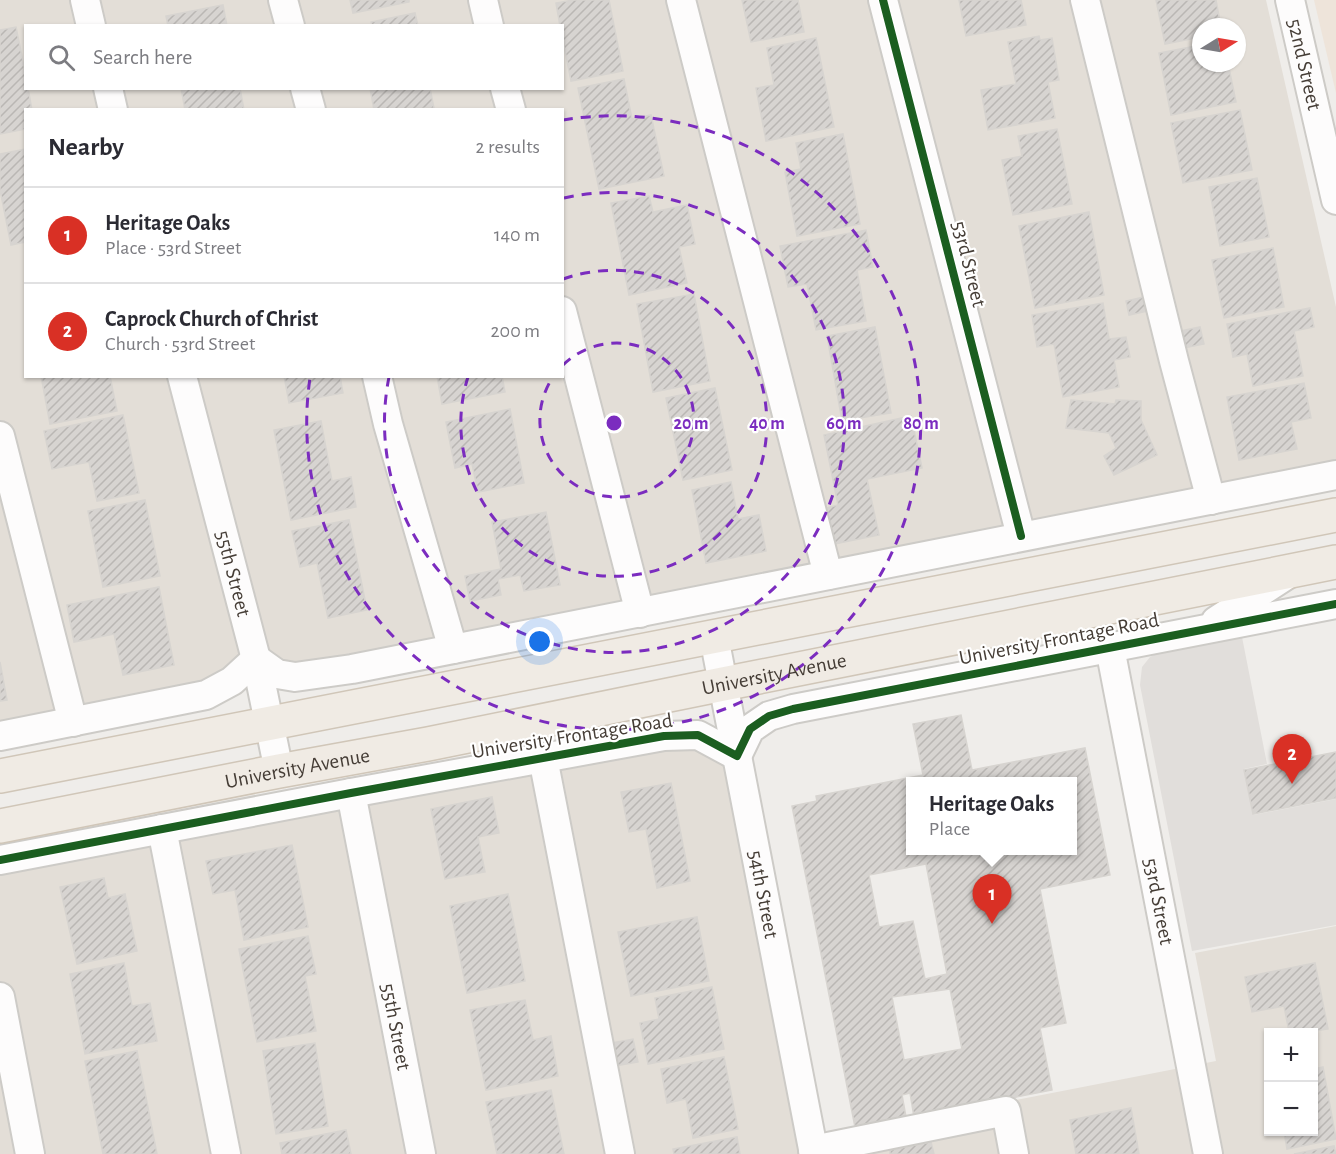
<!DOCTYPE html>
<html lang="en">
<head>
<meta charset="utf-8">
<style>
	body { margin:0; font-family:"Alegreya Sans",sans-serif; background:#f7f7f7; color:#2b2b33 }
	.controls { position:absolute; right:18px; bottom:18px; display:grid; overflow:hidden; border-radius:0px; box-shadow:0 2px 4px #0004 }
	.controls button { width:54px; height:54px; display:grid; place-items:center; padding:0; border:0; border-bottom:2px solid #e1e1e2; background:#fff; color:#2b2b33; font:30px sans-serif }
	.compass { position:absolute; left:1192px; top:18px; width:54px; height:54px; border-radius:50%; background:#fff; box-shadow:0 2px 4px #0004; rotate:79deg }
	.you { position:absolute; left:540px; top:642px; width:21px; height:21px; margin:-15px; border:4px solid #fff; border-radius:50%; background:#1a73e8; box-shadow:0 0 0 9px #1a73e833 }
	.badge { display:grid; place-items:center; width:39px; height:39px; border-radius:50%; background:#d93025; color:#fff; font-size:20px; font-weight:700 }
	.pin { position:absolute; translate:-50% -50px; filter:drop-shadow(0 2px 3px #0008) }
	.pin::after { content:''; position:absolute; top:32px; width:21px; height:18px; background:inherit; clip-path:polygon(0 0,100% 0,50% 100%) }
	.popup { position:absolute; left:906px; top:777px; width:171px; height:78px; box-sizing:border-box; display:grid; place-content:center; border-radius:0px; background:#fff; filter:drop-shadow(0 2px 4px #0005); font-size:20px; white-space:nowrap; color:#7c7c81 }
	.popup b { font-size:22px; color:#2b2b33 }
	.popup::after { content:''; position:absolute; left:50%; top:100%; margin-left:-12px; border:12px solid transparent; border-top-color:#fff }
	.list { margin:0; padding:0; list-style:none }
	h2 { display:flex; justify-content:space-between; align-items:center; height:78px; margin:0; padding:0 24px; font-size:26px }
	h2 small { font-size:20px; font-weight:400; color:#7c7c81 }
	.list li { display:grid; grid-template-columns:39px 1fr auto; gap:18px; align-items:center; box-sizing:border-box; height:96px; padding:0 24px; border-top:2px solid #e1e1e2 }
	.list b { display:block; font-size:22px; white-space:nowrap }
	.list p { margin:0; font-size:20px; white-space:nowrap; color:#7c7c81 }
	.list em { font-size:20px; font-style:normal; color:#7c7c81 }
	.icon { flex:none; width:33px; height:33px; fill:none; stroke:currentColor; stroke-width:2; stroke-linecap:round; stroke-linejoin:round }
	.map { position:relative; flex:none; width:1336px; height:1154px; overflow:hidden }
	.search { position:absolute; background:#fff; box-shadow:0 2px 4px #0004; left:24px; top:24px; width:540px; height:66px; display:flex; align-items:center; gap:15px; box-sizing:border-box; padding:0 21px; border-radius:0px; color:#7c7c81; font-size:22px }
	.panel { position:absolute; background:#fff; box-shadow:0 2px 4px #0004; left:24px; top:108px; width:540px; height:270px; border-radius:0px }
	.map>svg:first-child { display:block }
	.residential { fill:#e3ded7; fill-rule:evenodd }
	.commercial { fill:#eee4da }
	.parking { fill:#e1dedb }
	.building { fill:url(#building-hatch); stroke:#d7d4d0; stroke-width:1.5; fill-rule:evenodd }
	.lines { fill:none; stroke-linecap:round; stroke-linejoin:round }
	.minor-casing { stroke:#cdcbc7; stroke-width:32 }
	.major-casing { stroke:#d0c6b8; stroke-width:36 }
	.minor { stroke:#fdfcfc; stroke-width:28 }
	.major { stroke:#f0ebe4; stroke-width:33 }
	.cycleway-casing { stroke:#fff; stroke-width:11 }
	.cycleway { stroke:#1b5e20; stroke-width:8 }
	.ring { fill:none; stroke:#7b2cbf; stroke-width:3; stroke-dasharray:10 8 }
	.labels { text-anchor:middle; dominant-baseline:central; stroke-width:4.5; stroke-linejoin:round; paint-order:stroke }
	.street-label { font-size:21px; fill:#453d36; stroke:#fff }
	.centre { fill:#7b2cbf; stroke:#fff; stroke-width:3 }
	.ring-label { font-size:18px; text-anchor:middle; font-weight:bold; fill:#7b2cbf; stroke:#fff; stroke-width:4.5; stroke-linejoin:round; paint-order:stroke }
</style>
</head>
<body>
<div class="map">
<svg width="1336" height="1154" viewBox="0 0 1336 1154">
	<defs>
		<pattern id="building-hatch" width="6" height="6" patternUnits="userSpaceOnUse" patternTransform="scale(1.5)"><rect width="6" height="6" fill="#d7d4d1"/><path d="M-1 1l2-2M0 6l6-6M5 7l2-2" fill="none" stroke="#bab7b4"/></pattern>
	</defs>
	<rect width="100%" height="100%" fill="#efedea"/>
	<!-- residential -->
	<path class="residential" d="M0,0H1266L1336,307V462L0,724ZM26,26H562V88H26ZM1201,27H1237V63H1201ZM26,110H562V376H26Z
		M684,739L723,765L799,1154H0V871Z
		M1336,926V1154H804L1019,1112L1016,1100L1216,1061L1195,953ZM1268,1032H1314V1132H1268Z"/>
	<!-- commercial -->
	<path class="commercial" d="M1314,0H1336V93Z"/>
	<!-- parking -->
	<path class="parking" d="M1242,637L1267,764L1244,769L1253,815L1336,799V925L1192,951L1140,685L1142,667L1150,657L1162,651Z"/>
	<!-- building -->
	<path class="building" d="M350,0H409V2L353,13Z
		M573,0H609L623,71L571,81L562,36V26H560L556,3Z
		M742,0H798L804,32L751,42Z
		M959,0H1021L1026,25L966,36Z
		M1156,0H1216L1221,27H1201V37L1165,44Z
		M223,5L227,26H168L166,16Z
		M415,13L418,26H372L371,22Z
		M16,27L26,76V88H28L32,110H26V129L0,134V30Z
		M1039,36L1040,40L1052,38L1059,80L1048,82L1055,118L988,130L981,90L1016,84L1008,42Z
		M816,38L834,127L766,141L756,88L774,85L767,48Z
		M1201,45V63H1228L1236,102L1171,115L1159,53Z
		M624,79L632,119L651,115L664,176L599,189L578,88Z
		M181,88H240L244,110H185Z
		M370,88H430L434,108L374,110Z
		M1240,110L1252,170L1183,183L1171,123Z
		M1057,129L1072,204L1013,215L1002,160L1022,156L1018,136Z
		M843,134L860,224L797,236L785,172L801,169L796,143Z
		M26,149V242L11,245L0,190V154Z
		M1257,178L1269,237L1220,246L1209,187Z
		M649,196L653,212L687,205L695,244L679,247L687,283L629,295L611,203Z
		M1089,212L1104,295L1035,308L1019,226Z
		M866,230L873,267L857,270L866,321L816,330L807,284L788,287L780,246Z
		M1273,248L1284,307L1224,318L1212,260Z
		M694,294L710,381L653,392L637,304Z
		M1144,297L1148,311L1129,315L1126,301Z
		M1103,303L1109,339L1126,337L1130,357L1114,360L1119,387L1063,397L1054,344L1037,347L1032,315Z
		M1310,308L1314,327L1294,331L1303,376L1253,386L1247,354L1233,357L1227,324Z
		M875,327L891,413L842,421L827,336Z
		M1200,327L1204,344L1183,348L1180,331Z
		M41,376H110L117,411L50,424Z
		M284,376H340L343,393L289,403Z
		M437,376H502L505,392L442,404Z
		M1304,383L1311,418L1291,422L1297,449L1239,460L1227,397Z
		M715,388L732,470L683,480L666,398Z
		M1071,400L1115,404L1116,400L1141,401V420L1157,455L1114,475L1104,456L1116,448L1109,433L1066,428Z
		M510,409L524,483L478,492L472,464L455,468L446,422Z
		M123,415L139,493L97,501L89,462L52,469L44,431Z
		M911,416L922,468L867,479L879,535L834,544L826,508L838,505L824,435Z
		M321,421L332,481L351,477L356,507L291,520L274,430Z
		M731,482L738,519L759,515L766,551L706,563L692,490Z
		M145,500L160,576L103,587L88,511Z
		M546,512L560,585L524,591L520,575L498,579L501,595L470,601L465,576L501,569L492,522Z
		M349,520L367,610L328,618L317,563L300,567L292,531Z
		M159,587L174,665L123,675L114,634L74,642L67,605Z
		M0,662L7,700L0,701Z
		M961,715L972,770L1085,748L1110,875L1040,889L1066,1023L1040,1028L1052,1090L914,1117L910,1093L902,1095L906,1117L855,1127L792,806L817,801L816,796L923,775L913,724ZM911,782H1073V850H911ZM926,864L947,974L925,979L913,921L879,927L869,875ZM950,989L962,1049L904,1060L892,997Z
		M1336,752V798L1253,814L1244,770Z
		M671,783L690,881L657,888L646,829L629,832L621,792Z
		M492,797L499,833L478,837L485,872L445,879L431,809Z
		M292,845L308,927L244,940L235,890L213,894L206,861Z
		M104,878L108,898L125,894L137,951L77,964L60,887Z
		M508,894L525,981L467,993L450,906Z
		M697,917L709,981L631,996L618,932Z
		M308,936L316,974L305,976L316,1031L257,1042L239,949Z
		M124,963L132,1006L150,1003L157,1041L85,1054L70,974Z
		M1315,963L1328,1029L1309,1032H1289L1284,1006L1252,1012L1245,977Z
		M712,987L724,1049L648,1064L640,1023L659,1019L655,998Z
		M525,1000L533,1040L551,1036L558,1076L486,1090L470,1010Z
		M633,1039L638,1062L616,1066L611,1043Z
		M315,1043L328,1126L276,1134L263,1051Z
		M137,1051L157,1154H103L85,1061Z
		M724,1057L738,1129L693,1138L686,1099L667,1103L661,1069Z
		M1323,1067L1336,1139L1287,1149L1284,1132H1314V1069Z
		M551,1090L564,1154H497L486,1102Z
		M1131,1108L1139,1154H1076L1070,1120Z
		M346,1130L351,1154H282L280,1143Z
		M737,1137L740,1154H674L673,1149Z
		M931,1142L934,1154H890V1150Z
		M1334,1146L1336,1154H1294Z"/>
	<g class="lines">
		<!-- minor casing -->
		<g class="minor-casing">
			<g id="minor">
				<path d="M85,0L91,26"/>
				<path d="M283,0L290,26"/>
				<path d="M483,0L489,26"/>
				<path d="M681,0L828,575"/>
				<path d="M883,0L1021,536"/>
				<path d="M1085,0L1174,361L1211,500"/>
				<path id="s1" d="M1290,0L1336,200"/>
				<path d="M108,88L113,110"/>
				<path d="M305,88L311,110"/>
				<path d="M505,88L511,110"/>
				<path d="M562,311L640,613"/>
				<path id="s2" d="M182,376L256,659L279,771"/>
				<path d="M377,376L388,424L453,649"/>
				<path d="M0,436L73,722"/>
				<path d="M1216,621L1288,574"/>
				<path id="s3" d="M714,637L814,1154"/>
				<path id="s4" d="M1110,648L1208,1154"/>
				<path d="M0,736L206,695L232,681L256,659L277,674L295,677L352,669L1336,475"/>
				<path d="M543,758L620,1154"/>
				<path id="s5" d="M351,793L421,1154"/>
				<path d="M162,829L226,1154"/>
				<path d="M0,860L351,793L664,736L698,735L737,756L750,729L769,716L793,709L1336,604"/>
				<path d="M0,997L30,1154"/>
				<path d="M813,1150L1006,1111L1014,1154"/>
			</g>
		</g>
		<!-- major casing -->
		<g class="major-casing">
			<g id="major">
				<path d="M0,776L1336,515"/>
				<path id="s6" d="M0,826L279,771L428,744L723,684L1336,562"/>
			</g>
		</g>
		<!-- minor -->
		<use href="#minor" class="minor"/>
		<!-- major -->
		<use href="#major" class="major"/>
		<!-- cycleway casing -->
		<g class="cycleway-casing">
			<path id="cycleway" d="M883,0L1021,536
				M0,860L351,793L664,736L698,735L737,756L750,729L769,716L793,709L1336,604"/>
		</g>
		<!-- cycleway -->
		<use href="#cycleway" class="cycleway"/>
	</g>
	<!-- distance rings -->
	<g class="ring">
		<path d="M563 365A77 77 0 1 1 553 377"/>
		<path d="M563 279A153 153 0 1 1 468 377"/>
		<path d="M564 198A230 230 0 1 1 389 377"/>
		<path d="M563 120A307 307 0 1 1 310 378"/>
	</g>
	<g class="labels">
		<!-- street labels -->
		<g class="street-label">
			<text stroke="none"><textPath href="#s1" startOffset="66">52nd Street</textPath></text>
			<text transform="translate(969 264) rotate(76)">53rd Street</text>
			<text stroke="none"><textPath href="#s2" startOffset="204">55th Street</textPath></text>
			<text transform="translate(1059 639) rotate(-11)">University Frontage Road</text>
			<text stroke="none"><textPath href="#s6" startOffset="789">University Avenue</textPath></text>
			<text transform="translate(572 736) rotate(-9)">University Frontage Road</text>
			<text stroke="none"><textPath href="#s6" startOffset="303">University Avenue</textPath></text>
			<text stroke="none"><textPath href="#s3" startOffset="262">54th Street</textPath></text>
			<text stroke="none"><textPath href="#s4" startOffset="258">53rd Street</textPath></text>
			<text stroke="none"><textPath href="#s5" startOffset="238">55th Street</textPath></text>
		</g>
	</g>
	<circle cx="614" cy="423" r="9" class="centre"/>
	<g class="ring-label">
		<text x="691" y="429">20 m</text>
		<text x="767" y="429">40 m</text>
		<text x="844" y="429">60 m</text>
		<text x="921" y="429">80 m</text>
	</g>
</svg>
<div class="controls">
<button>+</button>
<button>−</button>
</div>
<svg class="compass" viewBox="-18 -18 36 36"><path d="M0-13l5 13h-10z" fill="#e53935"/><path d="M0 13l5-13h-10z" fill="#7c7c81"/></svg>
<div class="you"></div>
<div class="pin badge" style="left:992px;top:924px">1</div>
<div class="popup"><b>Heritage Oaks</b>Place</div>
<div class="pin badge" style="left:1292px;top:784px">2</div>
<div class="search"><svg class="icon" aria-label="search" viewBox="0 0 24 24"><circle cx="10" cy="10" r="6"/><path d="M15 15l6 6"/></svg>Search here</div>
<section class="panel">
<h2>Nearby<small>2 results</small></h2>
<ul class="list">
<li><span class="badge">1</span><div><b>Heritage Oaks</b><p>Place · 53rd Street</p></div><em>140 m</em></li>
<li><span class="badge">2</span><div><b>Caprock Church of Christ</b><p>Church · 53rd Street</p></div><em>200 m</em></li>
</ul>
</section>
</div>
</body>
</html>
